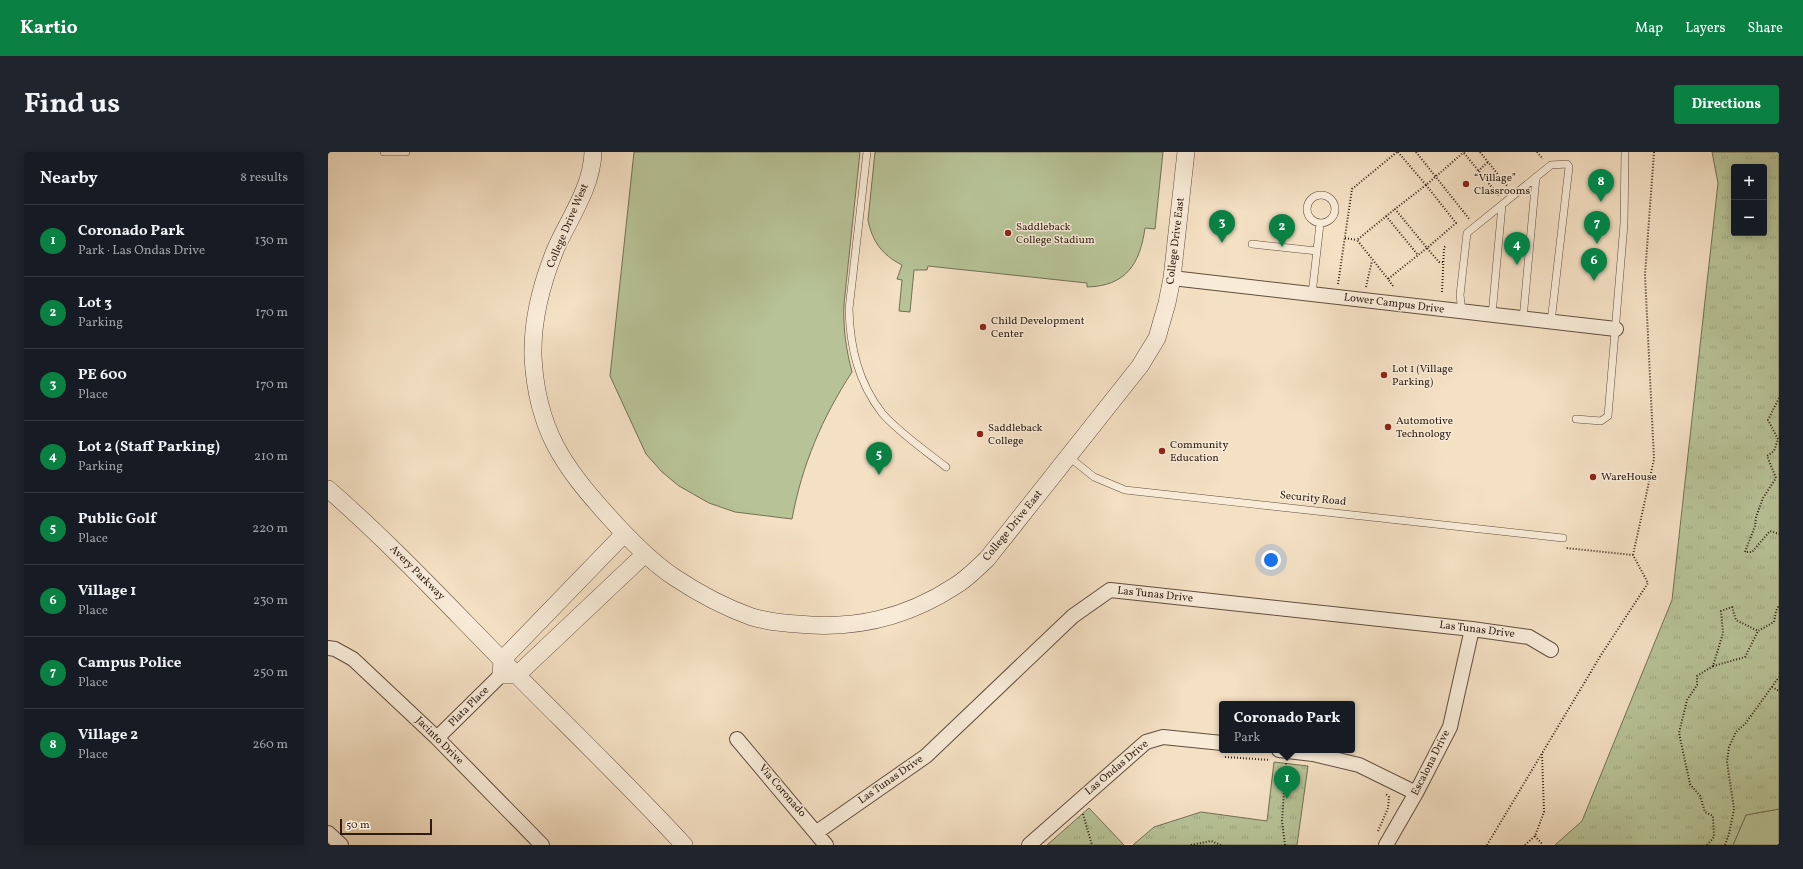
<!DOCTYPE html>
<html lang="en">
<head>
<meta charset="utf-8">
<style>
	body { margin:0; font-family:Vollkorn,serif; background:#20242c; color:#f1f3f6 }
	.controls { position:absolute; right:12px; top:12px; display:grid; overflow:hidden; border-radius:4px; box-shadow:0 2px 10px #0003 }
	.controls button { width:36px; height:36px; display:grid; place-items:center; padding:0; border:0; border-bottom:1px solid #363941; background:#171b24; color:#f1f3f6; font:20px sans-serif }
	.scale { position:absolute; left:12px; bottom:10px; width:92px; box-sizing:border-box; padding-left:4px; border:2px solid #2f1c11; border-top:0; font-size:11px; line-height:14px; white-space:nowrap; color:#2f1c11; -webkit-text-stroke:3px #f8ebd8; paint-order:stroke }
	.you { position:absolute; left:943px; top:408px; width:14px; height:14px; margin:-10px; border:3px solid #fff; border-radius:50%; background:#1a73e8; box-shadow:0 0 0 6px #1a73e833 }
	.badge { display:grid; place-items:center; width:26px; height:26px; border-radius:50%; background:#0b8043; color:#fff; font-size:13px; font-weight:700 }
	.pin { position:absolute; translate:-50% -33px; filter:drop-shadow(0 1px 2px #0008) }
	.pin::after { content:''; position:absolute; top:21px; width:14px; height:12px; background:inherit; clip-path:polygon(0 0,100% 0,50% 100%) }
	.popup { position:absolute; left:891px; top:549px; width:136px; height:52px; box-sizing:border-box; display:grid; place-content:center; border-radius:4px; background:#171b24; filter:drop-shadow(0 1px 3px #0005); font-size:13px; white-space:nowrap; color:#9ea1a6 }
	.popup b { font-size:15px; color:#f1f3f6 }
	.popup::after { content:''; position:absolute; left:50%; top:100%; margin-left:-8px; border:8px solid transparent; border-top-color:#171b24 }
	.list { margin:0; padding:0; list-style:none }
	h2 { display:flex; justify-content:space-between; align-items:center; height:52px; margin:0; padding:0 16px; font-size:17px }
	h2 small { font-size:13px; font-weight:400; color:#9ea1a6 }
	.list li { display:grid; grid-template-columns:26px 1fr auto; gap:12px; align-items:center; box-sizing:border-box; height:72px; padding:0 16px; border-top:1px solid #363941 }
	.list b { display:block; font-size:15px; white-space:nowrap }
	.list p { margin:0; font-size:13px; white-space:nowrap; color:#9ea1a6 }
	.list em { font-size:13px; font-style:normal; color:#9ea1a6 }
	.map { position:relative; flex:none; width:1451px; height:693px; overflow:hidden; border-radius:4px }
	header { display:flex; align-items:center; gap:24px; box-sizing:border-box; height:56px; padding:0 20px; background:#0b8043; color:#fff }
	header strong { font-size:19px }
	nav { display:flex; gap:22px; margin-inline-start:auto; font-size:14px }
	.intro { display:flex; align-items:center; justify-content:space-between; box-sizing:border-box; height:96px; padding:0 24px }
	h1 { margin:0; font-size:28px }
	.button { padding:10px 18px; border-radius:4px; background:#0b8043; color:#fff; font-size:14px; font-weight:700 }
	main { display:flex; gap:24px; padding:0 24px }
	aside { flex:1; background:#171b24; border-radius:4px; box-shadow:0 2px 10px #0003 }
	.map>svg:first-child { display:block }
	.green { fill:#b7c397; stroke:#737054 }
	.park { fill:url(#park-tufts); stroke:#737054; fill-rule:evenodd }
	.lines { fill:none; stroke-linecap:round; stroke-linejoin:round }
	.service-casing { stroke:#604d3e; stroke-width:8 }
	.minor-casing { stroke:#604d3e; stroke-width:16 }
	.tertiary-casing { stroke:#604d3e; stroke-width:18 }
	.path { stroke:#2f1c11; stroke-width:2; stroke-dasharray:1 2; stroke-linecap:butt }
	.service { stroke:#f8ebd8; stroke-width:7 }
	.minor { stroke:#f8ebd8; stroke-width:14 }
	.tertiary { stroke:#f8ebd8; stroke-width:17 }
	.poi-dot { fill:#8f2418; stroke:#f8ebd8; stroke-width:1.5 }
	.labels { text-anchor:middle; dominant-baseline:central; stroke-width:3; stroke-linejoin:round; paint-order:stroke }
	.poi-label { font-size:11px; fill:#2f1c11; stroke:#f8ebd8; text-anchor:start }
	.street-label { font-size:11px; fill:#2f1c11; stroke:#f8ebd8 }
</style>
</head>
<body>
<header>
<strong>Kartio</strong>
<nav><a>Map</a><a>Layers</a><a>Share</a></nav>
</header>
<div class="intro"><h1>Find us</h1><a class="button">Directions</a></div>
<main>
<aside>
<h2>Nearby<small>8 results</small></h2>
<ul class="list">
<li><span class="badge">1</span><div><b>Coronado Park</b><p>Park · Las Ondas Drive</p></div><em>130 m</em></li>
<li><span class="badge">2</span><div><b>Lot 3</b><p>Parking</p></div><em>170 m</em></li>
<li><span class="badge">3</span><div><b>PE 600</b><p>Place</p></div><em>170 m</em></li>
<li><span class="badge">4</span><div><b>Lot 2 (Staff Parking)</b><p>Parking</p></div><em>210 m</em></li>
<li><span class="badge">5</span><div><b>Public Golf</b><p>Place</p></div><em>220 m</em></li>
<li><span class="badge">6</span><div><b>Village 1</b><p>Place</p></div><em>230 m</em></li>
<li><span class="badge">7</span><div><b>Campus Police</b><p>Place</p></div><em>250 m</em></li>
<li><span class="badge">8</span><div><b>Village 2</b><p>Place</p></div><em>260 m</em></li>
</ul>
</aside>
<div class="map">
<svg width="1451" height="693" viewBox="0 0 1451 693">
	<defs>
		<pattern id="park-tufts" width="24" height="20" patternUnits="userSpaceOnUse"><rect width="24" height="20" fill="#b7c397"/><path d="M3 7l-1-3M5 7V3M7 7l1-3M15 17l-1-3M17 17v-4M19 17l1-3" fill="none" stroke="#9ea781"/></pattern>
	</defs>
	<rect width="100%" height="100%" fill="#f4e0c3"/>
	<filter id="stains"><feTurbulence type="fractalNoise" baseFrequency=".005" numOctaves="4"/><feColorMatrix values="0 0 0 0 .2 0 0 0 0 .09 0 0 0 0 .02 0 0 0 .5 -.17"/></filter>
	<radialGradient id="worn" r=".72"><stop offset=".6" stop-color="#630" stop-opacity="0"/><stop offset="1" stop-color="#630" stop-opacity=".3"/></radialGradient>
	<!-- green -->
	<path class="green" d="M306,0H532L516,152C515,176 518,197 524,220C494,266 474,313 464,367L407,360L381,351L351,334L334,320L318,302L282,224Z
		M547,0H835L827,77L817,76C812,112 798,134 759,135V131L600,114L599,118H586L582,160L571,159L574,128L569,127L574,113C554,103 544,89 540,68Z
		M1451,657V693H1405L1418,663Z"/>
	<!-- park -->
	<path class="park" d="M1384,0H1451V657L1418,663L1405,693H1227L1254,669L1344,448L1390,31ZM1406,15H1436V81H1406Z
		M946,610L980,614L969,693H805L826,675L873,660L939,669Z
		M761,656L796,693H719Z"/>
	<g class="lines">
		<!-- service casing -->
		<g class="service-casing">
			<path id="service" d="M56,0H78
				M539,0L521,157C522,195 530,230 554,261C569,279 599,300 618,315
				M979 57a14 14 0 1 1 28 0a14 14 0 1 1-28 0Z
				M924,92L989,99
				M984,142L992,72
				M1134,160L1132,143L1139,81L1223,13L1239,12L1241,15L1223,170
				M1164,163L1174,53
				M1195,167L1208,25
				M1248,267L1273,269L1280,264L1296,72L1297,0
				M741,305L766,325L797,338L1235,386"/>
		</g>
		<!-- minor casing -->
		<g class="minor-casing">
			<path id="minor" d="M844,126L1288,177
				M0,496L7,497L25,507L109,586L214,693
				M109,586L173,523
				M409,587L498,693
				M951,598L985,602L1031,613L1088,641
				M489,680L598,604L745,464L782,438L1144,477L1201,485L1223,498
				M0,681L13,693
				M701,693L818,590L835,585L894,591
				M1058,693L1088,641L1122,575L1144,477"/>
		</g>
		<!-- tertiary casing -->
		<g class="tertiary-casing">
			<path id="tertiary" d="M265,0C264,35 242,65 228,96C214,130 204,169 205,205C209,278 235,314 282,366C301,387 322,409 346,425C370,441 396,455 424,465C438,469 454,471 469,472C527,478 578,466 627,434C639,427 649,416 659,407L812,214L829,186L839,151L844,126L858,0
				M0,337C61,390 116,449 173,507C234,569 297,629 356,693
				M296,382L174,508L173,523H189L317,402"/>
		</g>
		<!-- path -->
		<path class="path" d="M1070,0L1098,33L1136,0
			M1088,0L1142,68
			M1152,0L1180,35
			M1209,0L1215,7
			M1136,1L1171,44
			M1150,19L1160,10
			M1098,33L1128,71L1099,96L1111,110H1116
			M1058,64L1090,103
			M1017,86L1029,88
			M1060,127L1029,88L1067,57
			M1010,132L1024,37L1069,0
			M1065,134L1060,127L1099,96L1067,57L1098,33
			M1038,135L1044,109
			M1114,140L1116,96L1118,93
			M1451,246L1440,268L1450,287L1446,299L1439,304L1448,326L1435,346L1428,365L1427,374L1417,400H1424L1442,379L1451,382
			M1305,403L1326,307L1317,123L1326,0
			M1385,514L1417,505L1430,479
			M1444,535L1451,539
			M897,605L942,608
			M755,662L764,693
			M1050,679L1060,656L1061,645L1058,642
			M1207,684L1215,693
			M863,693L883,689L893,693
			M957,693L954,669L958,611
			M1159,693L1273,503L1320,431L1305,403L1238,396L1237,395
			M1197,693L1207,684L1216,660L1214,602
			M1379,693L1386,685L1385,664L1377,660L1372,644L1362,632L1351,581L1359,548L1369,533V524L1385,514L1395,481L1393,459L1404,455L1408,468L1430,479L1446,470L1448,459L1451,453
			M1397,693L1401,682L1406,657L1399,610L1401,595L1408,580L1417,572L1451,525"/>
		<!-- service -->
		<use href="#service" class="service"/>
		<!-- minor -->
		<use href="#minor" class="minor"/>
		<!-- tertiary -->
		<use href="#tertiary" class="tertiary"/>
	</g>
	<!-- markers -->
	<g class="poi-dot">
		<circle cx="1138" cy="32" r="4"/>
		<circle cx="680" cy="81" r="4"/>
		<circle cx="655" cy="175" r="4"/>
		<circle cx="1056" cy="223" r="4"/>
		<circle cx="1060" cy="275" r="4"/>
		<circle cx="652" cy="282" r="4"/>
		<circle cx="834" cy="299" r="4"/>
		<circle cx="1265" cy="325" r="4"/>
	</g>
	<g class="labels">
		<!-- poi labels -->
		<g class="poi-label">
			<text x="1146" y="26">“Village”<tspan x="1146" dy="13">Classrooms</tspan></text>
			<text x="688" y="75">Saddleback<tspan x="688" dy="13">College Stadium</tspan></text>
			<text x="663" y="169">Child Development<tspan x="663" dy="13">Center</tspan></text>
			<text x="1064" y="217">Lot 1 (Village<tspan x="1064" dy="13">Parking)</tspan></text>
			<text x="1068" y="269">Automotive<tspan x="1068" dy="13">Technology</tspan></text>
			<text x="660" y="276">Saddleback<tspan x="660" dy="13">College</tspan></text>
			<text x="842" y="293">Community<tspan x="842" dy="13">Education</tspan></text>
			<text x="1273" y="325">WareHouse</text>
		</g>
		<!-- street labels -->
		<g class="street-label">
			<text transform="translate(240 74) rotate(-67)">College Drive West</text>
			<text transform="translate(848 89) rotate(-83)">College Drive East</text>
			<text transform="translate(1066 152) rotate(7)">Lower Campus Drive</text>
			<text transform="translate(985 347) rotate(6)">Security Road</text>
			<text transform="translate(685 374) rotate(-51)">College Drive East</text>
			<text transform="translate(89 421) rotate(45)">Avery Parkway</text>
			<text transform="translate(827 443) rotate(6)">Las Tunas Drive</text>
			<text transform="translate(1149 478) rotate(7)">Las Tunas Drive</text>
			<text transform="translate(141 555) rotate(-45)">Plata Place</text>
			<text transform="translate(111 589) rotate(45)">Jacinto Drive</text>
			<text transform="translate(1103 611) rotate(-63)">Escalona Drive</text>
			<text transform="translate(789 616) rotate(-40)">Las Ondas Drive</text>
			<text transform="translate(563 628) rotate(-35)">Las Tunas Drive</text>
			<text transform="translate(454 639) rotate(49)">Via Coronado</text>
		</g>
	</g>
	<rect width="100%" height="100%" filter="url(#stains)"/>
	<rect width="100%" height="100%" fill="url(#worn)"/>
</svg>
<div class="controls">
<button>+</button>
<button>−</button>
</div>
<div class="scale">50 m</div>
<div class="you"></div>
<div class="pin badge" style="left:959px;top:647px">1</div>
<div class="popup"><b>Coronado Park</b>Park</div>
<div class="pin badge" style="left:954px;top:95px">2</div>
<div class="pin badge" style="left:894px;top:91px">3</div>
<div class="pin badge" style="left:1189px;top:113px">4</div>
<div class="pin badge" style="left:551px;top:323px">5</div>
<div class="pin badge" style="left:1266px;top:129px">6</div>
<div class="pin badge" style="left:1269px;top:92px">7</div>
<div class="pin badge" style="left:1273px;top:50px">8</div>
</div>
</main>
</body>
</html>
